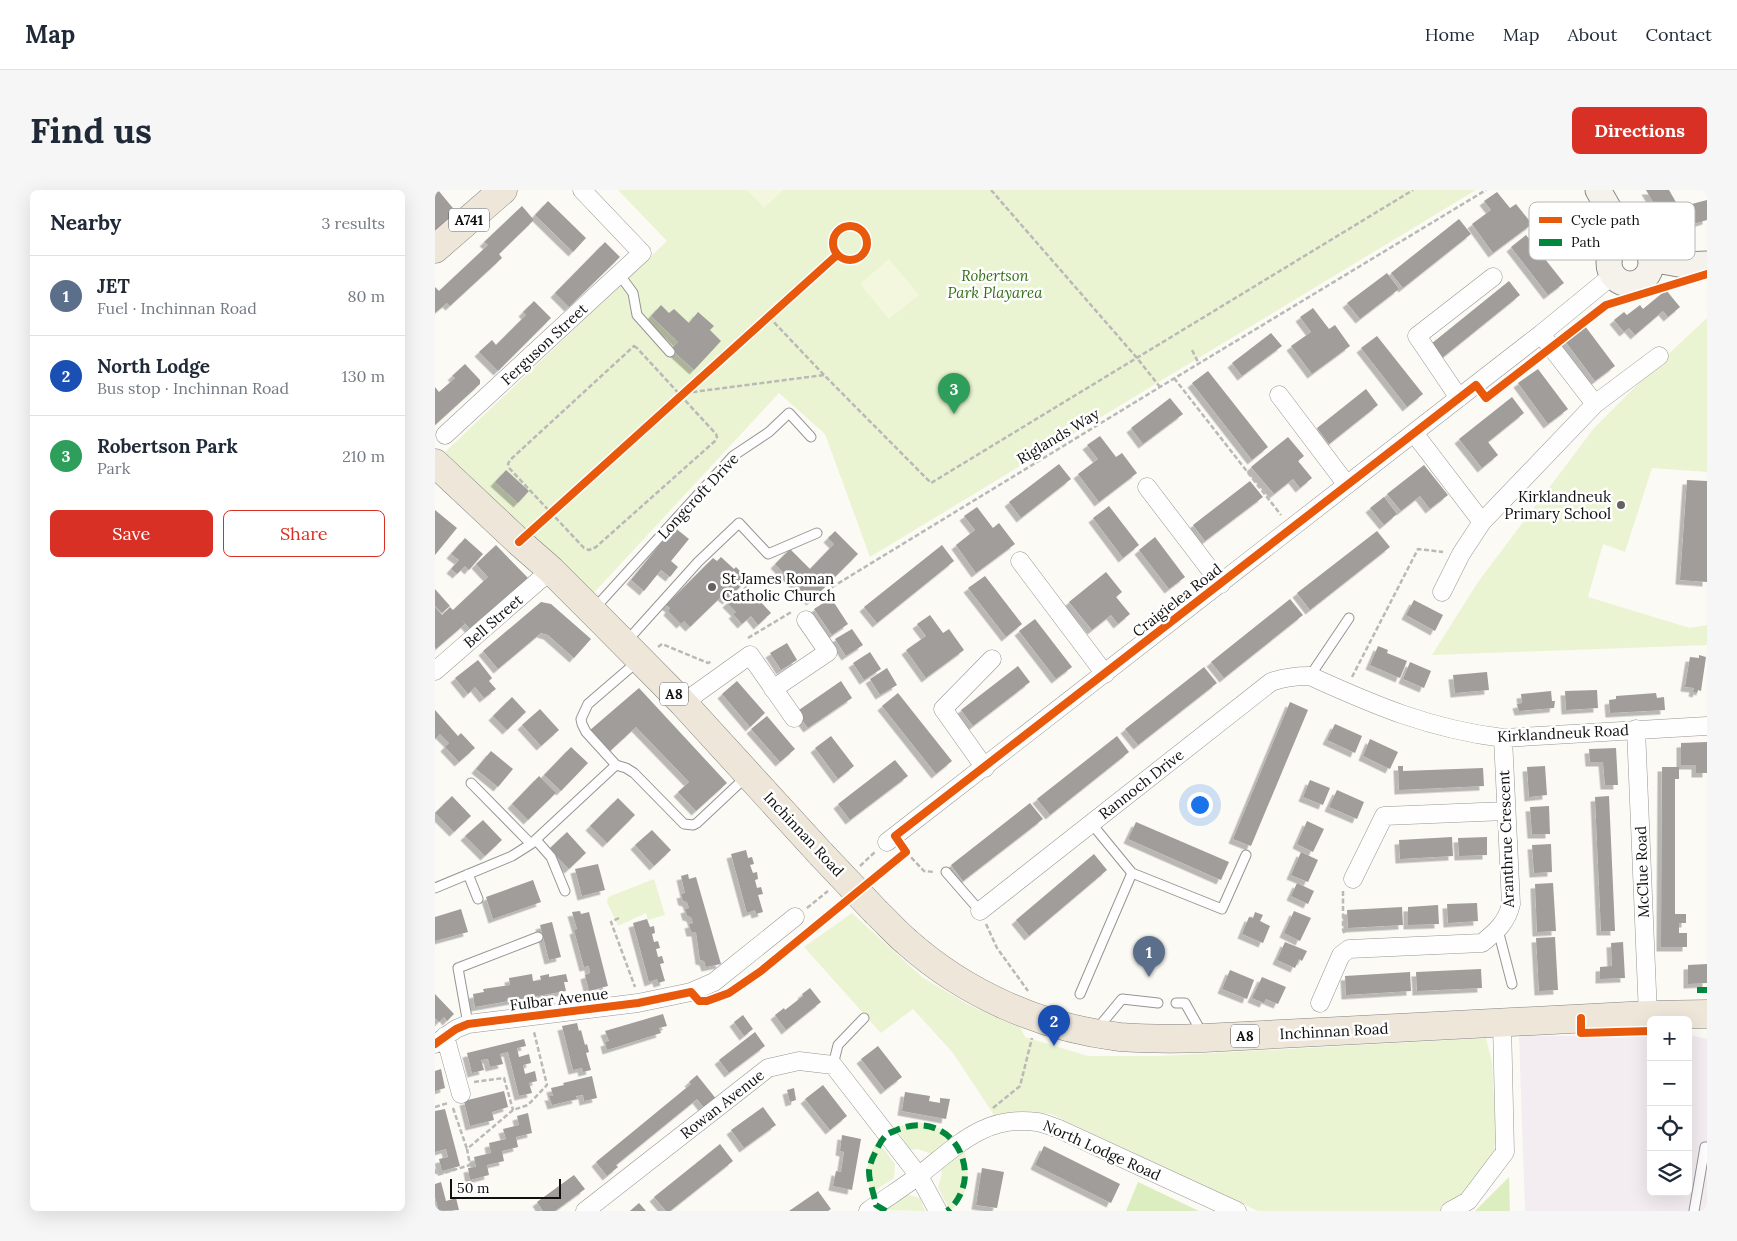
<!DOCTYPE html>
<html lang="en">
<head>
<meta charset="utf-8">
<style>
	body { margin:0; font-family:Lora,serif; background:#f6f6f7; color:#1f2937 }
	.controls { position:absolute; right:15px; bottom:15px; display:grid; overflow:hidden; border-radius:8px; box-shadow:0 5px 20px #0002 }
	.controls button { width:45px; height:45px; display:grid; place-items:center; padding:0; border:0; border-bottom:1px solid #e0e1e3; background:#fff; color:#1f2937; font:25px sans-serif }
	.scale { position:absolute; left:15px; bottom:12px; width:111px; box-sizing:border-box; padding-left:5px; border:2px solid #101010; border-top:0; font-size:14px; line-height:18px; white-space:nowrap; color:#101010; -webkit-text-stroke:4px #fff; paint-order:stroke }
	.you { position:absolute; left:764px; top:614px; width:18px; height:18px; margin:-12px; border:4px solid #fff; border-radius:50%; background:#1a73e8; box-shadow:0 0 0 8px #1a73e833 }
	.badge { display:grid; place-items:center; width:32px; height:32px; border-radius:50%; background:#d93025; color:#fff; font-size:16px; font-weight:700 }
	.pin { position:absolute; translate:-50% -41px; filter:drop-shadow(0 1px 2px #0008) }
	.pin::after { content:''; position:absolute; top:26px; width:18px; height:15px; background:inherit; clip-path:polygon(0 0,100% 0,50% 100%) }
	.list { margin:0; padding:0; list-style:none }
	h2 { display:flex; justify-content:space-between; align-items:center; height:65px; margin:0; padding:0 20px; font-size:21px }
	h2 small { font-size:16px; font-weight:400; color:#747a83 }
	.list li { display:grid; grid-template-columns:32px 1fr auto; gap:15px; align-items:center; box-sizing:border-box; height:80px; padding:0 20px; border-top:1px solid #e0e1e3 }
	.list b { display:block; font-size:19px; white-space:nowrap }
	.list p { margin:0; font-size:16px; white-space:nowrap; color:#747a83 }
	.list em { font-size:16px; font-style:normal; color:#747a83 }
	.actions { display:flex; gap:10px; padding:15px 20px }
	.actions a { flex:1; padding:11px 0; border:1px solid #d93025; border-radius:8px; text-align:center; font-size:18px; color:#d93025 }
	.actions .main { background:#d93025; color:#fff }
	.icon { flex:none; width:28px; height:28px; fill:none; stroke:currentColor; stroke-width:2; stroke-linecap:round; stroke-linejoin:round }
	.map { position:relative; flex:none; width:1272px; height:1021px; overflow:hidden; border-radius:8px }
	header { display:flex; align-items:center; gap:30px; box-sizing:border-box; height:70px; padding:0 25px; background:#fff; border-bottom:1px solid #e0e1e3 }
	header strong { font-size:24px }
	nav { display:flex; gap:28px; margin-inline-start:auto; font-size:18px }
	.intro { display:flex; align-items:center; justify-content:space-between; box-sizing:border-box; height:120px; padding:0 30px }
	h1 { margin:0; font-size:35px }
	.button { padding:12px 22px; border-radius:8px; background:#d93025; color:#fff; font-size:18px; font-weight:700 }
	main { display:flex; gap:30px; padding:0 30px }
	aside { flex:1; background:#fff; border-radius:8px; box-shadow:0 5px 20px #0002 }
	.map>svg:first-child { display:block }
	.industrial { fill:#f3edf2 }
	.green { fill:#eaf4d2 }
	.forest { fill:#dcedc0 }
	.pitch { fill:#f3f7dd }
	.building { fill:#a09d9a; filter:url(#shadow) }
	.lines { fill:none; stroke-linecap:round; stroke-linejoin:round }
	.lane-casing { stroke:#969593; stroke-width:11 }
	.street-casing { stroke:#969593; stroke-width:19 }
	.secondary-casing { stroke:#8d8c8a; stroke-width:27 }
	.primary-casing { stroke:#848380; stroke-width:29 }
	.path { stroke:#b9b9b8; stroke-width:2.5; stroke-dasharray:5 2.5; stroke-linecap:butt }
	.lane { stroke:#fffefe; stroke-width:9 }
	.street { stroke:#fffefe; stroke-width:18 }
	.secondary { stroke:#f5f2eb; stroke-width:25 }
	.primary { stroke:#eee6d9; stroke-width:28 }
	.primary-bridge-casing { stroke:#848380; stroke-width:29; stroke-linecap:butt }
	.primary-bridge { stroke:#eee6d9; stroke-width:28 }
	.quiet { stroke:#00873e; stroke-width:6; stroke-dasharray:12 6; stroke-linecap:butt }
	.cycleway-casing { stroke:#fff; stroke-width:11 }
	.cycleway { stroke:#e8590c; stroke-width:8 }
	.poi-dot { fill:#636260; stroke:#fff; stroke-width:2 }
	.labels { text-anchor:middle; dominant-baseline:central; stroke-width:5; stroke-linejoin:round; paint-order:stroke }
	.shield { fill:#fff; stroke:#585858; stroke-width:1 }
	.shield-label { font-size:14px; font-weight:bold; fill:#101010 }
	.park-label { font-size:15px; font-style:italic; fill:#357017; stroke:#fff }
	.street-label { font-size:15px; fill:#101010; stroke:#fff }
	.poi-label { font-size:15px; fill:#101010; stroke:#fff; text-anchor:end }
	.key { fill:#fff; stroke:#b7b7b7; stroke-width:1 }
	.key-label { font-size:14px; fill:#101010 }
</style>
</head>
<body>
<header>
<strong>Map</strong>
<nav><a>Home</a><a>Map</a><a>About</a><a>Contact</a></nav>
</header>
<div class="intro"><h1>Find us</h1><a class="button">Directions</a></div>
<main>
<aside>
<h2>Nearby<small>3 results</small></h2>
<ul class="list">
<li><span class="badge" style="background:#5c6f8a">1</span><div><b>JET</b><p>Fuel · Inchinnan Road</p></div><em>80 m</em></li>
<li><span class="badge" style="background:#1a4fb4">2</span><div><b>North Lodge</b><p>Bus stop · Inchinnan Road</p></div><em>130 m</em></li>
<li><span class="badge" style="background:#2e9e5b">3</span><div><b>Robertson Park</b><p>Park</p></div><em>210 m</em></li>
</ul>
<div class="actions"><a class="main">Save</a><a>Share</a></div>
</aside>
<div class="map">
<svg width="1272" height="1021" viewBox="0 0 1272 1021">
	<defs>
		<filter id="shadow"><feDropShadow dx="-4.5" dy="4.5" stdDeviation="0" flood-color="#0004"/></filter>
	</defs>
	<rect width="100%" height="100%" fill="#fcfaf5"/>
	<!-- industrial -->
	<path class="industrial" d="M1216,845V1002H1253V845L1272,849V1021H1090L1084,846Z"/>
	<!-- green -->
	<path class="green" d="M183,0H1041L435,367L390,244L344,203L155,407L9,263L232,51Z
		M1272,128V282L1217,278L1190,362L1168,354L1153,407L1255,438L1272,435V455L997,465L1043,392L1159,238L1228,169Z
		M219,689L230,725L213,730L211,723L183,736L172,712L173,707Z
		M417,723L487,787L534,815L586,838L590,847L653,866H725L1051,848L1057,872L1061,944L1058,966L1034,1001L1005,1021H823L616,924L588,921L559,925L518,863L478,819L446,843L369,757Z
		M483,932C497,935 508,938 520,948L497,964L483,959L475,960L460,937Z
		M443,951L460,974L459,988L436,1003C430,985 431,966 443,951Z
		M529,961C536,981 534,1008 515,1021L503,997L507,984L506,977Z
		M470,1004L485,1008L490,1021L448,1020Z"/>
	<!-- forest -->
	<path class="forest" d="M1074,987L1075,1021H1040Z
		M703,992L764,1021H691Z"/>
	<!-- pitch -->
	<path class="pitch" d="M312,0H348L329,18Z
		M454,69L484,105L454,129L425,94Z"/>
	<!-- building -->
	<path class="building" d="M0,0H3L22,23L0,43Z
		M1211,0H1234L1242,14L1225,24Z
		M1062,2L1075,18L1081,14L1097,34L1058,63L1037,34L1056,20L1049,11Z
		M1272,10V30L1258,34L1253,15Z
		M113,11L151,48L138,62L100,25Z
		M87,16L99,30L64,64L67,68L15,116L12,113L0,123V97L4,101L53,55L49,52Z
		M1024,29L1036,44L968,98L956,83Z
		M1091,45L1129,93L1113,105L1076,57Z
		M170,52L185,67L134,117L120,103Z
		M952,83L964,99L925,129L912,113Z
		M1074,91L1085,105L1007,168L996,154Z
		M1231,100L1245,117L1233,127L1228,121L1200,145L1194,138L1189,142L1179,130L1189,122L1192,125L1205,115L1208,119Z
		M99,111L116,128L63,181L44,162L57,150L61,155L91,125L88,122Z
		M226,115L234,123L239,119L254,133L263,122L279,136L275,140L286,151L259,180L236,159L243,152L216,126Z
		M878,118L894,139L900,135L915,156L877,184L856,156L876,142L865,127Z
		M1150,136L1180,176L1160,191L1130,151Z
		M836,143L847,156L807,186L797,173Z
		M942,146L988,204L972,217L926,158Z
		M30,174L45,190V194L0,235V197L4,202L20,188L17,186Z
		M1103,179L1133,219L1113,234L1083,193Z
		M773,181L833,257L817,270L757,193Z
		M931,199L943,215L894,254L882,238Z
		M1077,207L1089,223L1053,252L1063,265L1047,278L1024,249Z
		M735,208L748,224L708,254L696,238Z
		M665,246L681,267L687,263L702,283L664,312L643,284L663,269L652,255Z
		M853,247L869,266L863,271L877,288L865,298L858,289L839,304L816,277Z
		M624,274L636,289L586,328L574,312Z
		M989,275L1013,305L995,319L985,306L966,321L952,304Z
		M71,280L94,301L83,313L60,292Z
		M1252,290L1272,291V392L1245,390Z
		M815,291L828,307L770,351L758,335Z
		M949,307L962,324L949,335L935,318Z
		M674,316L704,355L688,368L658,328Z
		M542,317L558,338L564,333L580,354L541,383L521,355L540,340L529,326Z
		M0,320L22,338L0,365Z
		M239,337L254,349L236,371L243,377L235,387L226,380L209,401L196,390Z
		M400,341L423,364L376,411L340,374L355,359L375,379L399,354L393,348Z
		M942,341L955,357L875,420L862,403Z
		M720,347L750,387L734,399L704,360Z
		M30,348L48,364L34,380L30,376L22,384L16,379L24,370L16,364Z
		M61,355L93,388L37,441L26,429L30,434L1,459L0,457V417L7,425L15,417L18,420L53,387L41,374Z
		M507,355L519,371L442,433L429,417Z
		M286,367L299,379L301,377L313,389L292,410L287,406L255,437L249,431L246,434L233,421L235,418L231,415L278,368L282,371Z
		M671,382L687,402L681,407L695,424L683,434L676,425L657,440L634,412Z
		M550,386L587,434L571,447L533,398Z
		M311,396L336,423L323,435L316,426L307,434L298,424L301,422L292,413Z
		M0,399L15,416L7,423L0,416Z
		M396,408L413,434L397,445L379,419Z
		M855,409L868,425L789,488L776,472Z
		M979,410L1008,425L1000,441L971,425Z
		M106,412L116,414L156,449L139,468L113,445L106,443L63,479L48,461Z
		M495,425L508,443L514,439L529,460L491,488L471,460L491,446L482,434Z
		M600,429L637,477L621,489L584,441Z
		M417,439L428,455L411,466L400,449Z
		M352,453L362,470L346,480L335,463Z
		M943,456L953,460L952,463L972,471L965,488L935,475Z
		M435,462L446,479L429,490L418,473Z
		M1264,465L1271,467L1266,501L1263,500L1262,503L1258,502L1259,498L1250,497L1255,467L1264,468Z
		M43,470L57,488L54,491L61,499L49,508L40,497L33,504L20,488Z
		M975,472L996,481L989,498L968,489Z
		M583,476L595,492L538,536L526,520Z
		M769,477L782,493L703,555L690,539Z
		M452,478L462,495L445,505L435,489Z
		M1052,482L1054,500L1020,503L1018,485Z
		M302,491L330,523L315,537L287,504Z
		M406,491L417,508L373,538L361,522Z
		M204,498L292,593L261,621L243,602L254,592L201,537L175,561L154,541Z
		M1162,500L1163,518L1131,520L1130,501Z
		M1116,501L1117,511H1120L1119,518L1084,521L1082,514L1087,513L1086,504Z
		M463,503L517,571L501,584L447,516Z
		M1221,503L1222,508L1229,507L1230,520L1175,523L1174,510L1181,509V506Z
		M77,507L91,522L72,540L58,526Z
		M855,512L873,520L816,656L798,649Z
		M105,519L124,540L106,556L87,535Z
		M0,520L23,546L26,543L40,558L24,572L10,557L14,553L5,544L0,549Z
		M332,526L360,559L345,572L316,539Z
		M900,534L927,546L920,563L892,550Z
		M396,546L419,576L403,589L380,558Z
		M682,546L694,562L615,625L602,609Z
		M935,549L963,562L955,579L928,566Z
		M1272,552V583H1261V575H1246V553Z
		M136,557L153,573L126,601L109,585Z
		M1181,558L1183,595H1170L1168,572H1155L1154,559Z
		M56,561L78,579L63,597L41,579Z
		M460,570L473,586L415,630L403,614Z
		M963,576H968V581L1048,578L1049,596L964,600Z
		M1110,576L1112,605L1094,607L1092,577Z
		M1227,577H1244V589H1240V724H1251V733H1244V743H1252V757H1226Z
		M104,586L121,603L93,630L77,614Z
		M875,590L895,598L888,615L868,607Z
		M902,600L929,612L922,629L894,617Z
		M17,606L36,626L19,642L0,623Z
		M1174,606L1180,741H1166L1160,607Z
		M183,608L200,625L172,653L155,636Z
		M595,613L608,629L528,691L516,675Z
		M1114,616L1115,644H1097L1095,617Z
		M48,630L67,650L50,666L30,646Z
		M872,631L889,639L878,662L862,654Z
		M701,632L794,672L786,690L693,649Z
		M217,640L236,660L219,676L200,655Z
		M132,642L151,663L134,679L114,659Z
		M1017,647L1018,666L965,669L964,650Z
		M1052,647V665L1024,666L1023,648Z
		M1116,654L1117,682L1099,683L1097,655Z
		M311,660L313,668L317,667L319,674L315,675L318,683L322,682L323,689L320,690L322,698L326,697L328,704L323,705L328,722L321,724L320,720L312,723L296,664Z
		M866,662L883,670L873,692L856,685Z
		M659,664L672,680L594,746L581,730Z
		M163,674L170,700L147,706L140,679Z
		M253,684L254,689L261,687L286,774L271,777L269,771L265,770L261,742H256L254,734L258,733L256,727L252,726L250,719L254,718L252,712L248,711L246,704L250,703L246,686Z
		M98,690L106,712L58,729L51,707Z
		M862,693L879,701L873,714L856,706Z
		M1118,693L1121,741L1102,742L1100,694Z
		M1042,713L1043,731L1013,733L1012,714Z
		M1003,715L1004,734L973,735V717Z
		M967,717L968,735L913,738L912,720Z
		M26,719L33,742L0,751V727Z
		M145,721L146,724L154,722L173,796L154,801L150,785L155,783L154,776L149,777L139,740L142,739L137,722Z
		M859,721L876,728L865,751L849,743Z
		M820,722L828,725L825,731L835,736L828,753L807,744L814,727L818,728Z
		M212,729L215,737L219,736L220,743L217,744L219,752L223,751L225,758L221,759L223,767L227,766L229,773L225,774L230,791L223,793L222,789L214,792L198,733Z
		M117,732L126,767L114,770L105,735Z
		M1120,747L1123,800L1104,801L1101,748Z
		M850,752L872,761L867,771L864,769L860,778L842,770Z
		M1188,752L1190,788L1165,789V777L1177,776L1176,753Z
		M1272,774V793L1253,794V775Z
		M1046,779L1047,798L982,801L981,782Z
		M795,780L819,790L812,809L787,799Z
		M975,782L976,801L911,805L910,786Z
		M97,784L98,791L106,790L105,786L114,784V787L131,784L133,792H129L131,801L40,817L38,804L49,802L48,799L75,795L74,788Z
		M827,787L851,797L843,814L831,809L829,813L817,808Z
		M375,798L386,812L351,840L340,825L349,818L350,820L368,806L367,804Z
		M0,804L19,824L12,831L9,827L4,832L0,828Z
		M228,824L232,836L224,838L226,843L172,860L170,852L174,851L170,841Z
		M308,825L318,839L309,846L299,832Z
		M142,833L144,841L146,840L150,855L152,854L154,862L151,863L156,880L148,882L147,878L138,880L127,836Z
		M320,842L330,856L294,883L284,870Z
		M89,849L91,856L82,858L84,867L94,864L96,873L88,875L90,884L100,881L102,891L94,893L97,903L84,906L73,862L65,864L68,874L55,877L53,869L46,870L49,880L37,883L32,863Z
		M443,856L467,887L450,900L426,869Z
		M6,879L10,898L0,901V881Z
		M262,885L282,910L270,919L262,909L181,975L183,977L172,986L161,972L256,894L254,892Z
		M157,886L162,908L149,911L148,905L141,906L142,909L117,915L114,906H118L116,898L129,895L128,893Z
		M388,895L412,926L395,940L370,909Z
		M359,898L361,910L355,912L352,900Z
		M69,901L73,917L57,922L59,930L35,936L29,911Z
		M470,902L495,906L494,911L505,913V908L515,909L511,929L467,921Z
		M328,917L341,935L309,958L296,940Z
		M10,919L25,976L7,981L4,969L13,967L11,959L0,962V921Z
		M93,923L97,943L81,947L83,957L67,961L69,971L52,975L54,985L35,990L33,978L41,977L39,967L56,963L54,953L71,949L68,939L84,935L82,926Z
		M407,945L426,949L417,1000L398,996L401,981L406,982L409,962L405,961Z
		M285,954L298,971L235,1021H231L219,1007Z
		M609,956L685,994L676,1013L600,975Z
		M547,978L569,982L562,1018L541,1015Z
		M139,985L150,999L120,1021H108L102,1012Z
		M6,992L11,1011L21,1008L24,1020L4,1021L0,1007V994Z
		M383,1001L396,1019L393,1021H354Z
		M204,1013L211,1021H195Z"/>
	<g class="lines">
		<!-- lane casing -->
		<g class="lane-casing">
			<path id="lane" d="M184,84L198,103L202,125L235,162
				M159,419L298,266L334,242L354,223L376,247
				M191,452L263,372L304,333L333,364L382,343
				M203,471L153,514L146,529L147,534L151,542L181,575L191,578L199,583L249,634L258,635L262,633L312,586
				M875,486L914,428
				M36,593L96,654L181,575
				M656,633L697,683L787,719L811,665
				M101,650L116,667L130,701
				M511,682L545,721
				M33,684L43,709
				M0,698L77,666L96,654
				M1063,740L1077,794
				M645,804L697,683
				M741,813H750L767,843
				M33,834L23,778L103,747
				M662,839L687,809L723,813
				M398,875L403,855L429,828
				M1259,1021L1270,957H1272"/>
		</g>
		<!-- street casing -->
		<g class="street-casing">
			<path id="street" d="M1106,144L1160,214
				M844,205L912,295
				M1024,208L982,146L1058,87
				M979,243L1047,332
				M10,245L207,63L147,0
				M712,297L786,394
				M585,371L670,484
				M1007,402L1026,364L1047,332L1160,214L1224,166
				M0,481L116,380
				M338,499L393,462L371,430
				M248,513L315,465L359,528
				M1201,539L1213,825
				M550,578L508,519L557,469
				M452,652L1106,144L1178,85
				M918,689L949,626L1071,621
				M545,721L836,492C850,487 861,486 875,486C941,516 995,539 1068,548L1272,536
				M885,813L906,765L914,759L1047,753C1061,742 1072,732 1076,714L1068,548
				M10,846L26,904
				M0,854L21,839L33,834L203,813L256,802L279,792L360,727
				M150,1021L333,878L364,871L398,875L484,986L503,1021
				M433,1021C451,1008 469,997 487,983C524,954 551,925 602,932C610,933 617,937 624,939L802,1021
				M1015,1021L1033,1011L1070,962L1067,833"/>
		</g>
		<!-- secondary casing -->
		<g class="secondary-casing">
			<path id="secondary" d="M1163,0L1193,52
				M1174 73a21 21 0 1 1 42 0a21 21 0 1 1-42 0Z
				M1216,69L1249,75L1272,74"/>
		</g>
		<!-- primary casing -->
		<g class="primary-casing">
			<path id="primary" d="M0,59L68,0
				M0,273L84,352L116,380L157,421L248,513L386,664
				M442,723C452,732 461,743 472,752C530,804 607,838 685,847C713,849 741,849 769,848L1213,825L1272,824"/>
		</g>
		<!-- path -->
		<path class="path" d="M556,0L702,168L725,197
			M334,127L389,185
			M199,156L202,158L281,244L282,247L280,251L161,357L154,360L149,358L75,279L73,274L75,270Z
			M757,160L764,174
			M739,188L846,325
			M250,203L389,185L496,293L978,0
			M371,413L725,197L1051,0
			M313,448L358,421
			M223,457L227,454L273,473L277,471
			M917,487L983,359L1008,362
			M471,662L489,681L499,682
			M425,676L441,661
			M908,701V740L910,745
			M372,718L393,701
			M184,728L176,732L200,797
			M551,734L562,758L593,801
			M39,892L69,888L78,920
			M0,917L13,913
			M18,918L32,959
			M558,918L585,896L597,848
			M0,979L2,985L35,975L32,959L78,920L93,915L112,895L99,842"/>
		<!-- lane -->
		<use href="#lane" class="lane"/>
		<!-- street -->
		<use href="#street" class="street"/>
		<!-- secondary -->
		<use href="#secondary" class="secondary"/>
		<!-- primary -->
		<use href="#primary" class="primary"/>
		<!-- primary-bridge casing -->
		<g class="primary-bridge-casing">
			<path id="primary-bridge" d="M386,664L442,723"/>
		</g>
		<!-- primary-bridge -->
		<use href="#primary-bridge" class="primary-bridge"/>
		<!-- quiet -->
		<path class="quiet" d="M1262,800H1272
			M451,1021L441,1015C439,1004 434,992 434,981C435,974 437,969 440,963C443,957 447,948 453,944C456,942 460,941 464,939C498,926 529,948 530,984C530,998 523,1013 512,1021"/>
		<!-- cycleway casing -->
		<g class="cycleway-casing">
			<path id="cycleway" d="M398 53a17 17 0 1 1 34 0a17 17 0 1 1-34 0Z
				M84,352L402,65
				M1146,828V843L1216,841
				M0,854L21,839L33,834L203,813L256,802L264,811H272L294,803L326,781L471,662L460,646L1041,195L1051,208L1171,115L1272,84"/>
		</g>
		<!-- cycleway -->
		<use href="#cycleway" class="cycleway"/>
	</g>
	<!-- markers -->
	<g class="poi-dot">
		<circle cx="1186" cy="315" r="5"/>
		<circle cx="277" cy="397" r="5"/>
	</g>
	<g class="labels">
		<!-- shield labels -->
		<g class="shield">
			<rect x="14" y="18.5" width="40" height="23" rx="4"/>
			<rect x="225" y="492.5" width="28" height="23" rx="4"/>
			<rect x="796" y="834.5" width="28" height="23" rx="4"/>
		</g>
		<g class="shield-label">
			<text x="34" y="30">A741</text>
			<text x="239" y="504">A8</text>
			<text x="810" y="846">A8</text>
		</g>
		<!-- park labels -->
		<g class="park-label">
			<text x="560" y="85">Robertson<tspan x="560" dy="17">Park Playarea</tspan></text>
		</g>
		<!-- street labels -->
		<g class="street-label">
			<text transform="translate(109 154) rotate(-43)">Ferguson Street</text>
			<text transform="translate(623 246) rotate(-31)">Riglands Way</text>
			<text transform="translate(263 306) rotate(-47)">Longcroft Drive</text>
			<text transform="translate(742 410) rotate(-38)">Craigielea Road</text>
			<text transform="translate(58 431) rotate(-41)">Bell Street</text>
			<text transform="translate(1128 543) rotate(-3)">Kirklandneuk Road</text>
			<text transform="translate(706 594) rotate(-38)">Rannoch Drive</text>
			<text transform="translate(369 644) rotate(47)">Inchinnan Road</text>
			<text transform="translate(1071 649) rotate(-92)">Aranthrue Crescent</text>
			<text transform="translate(1207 682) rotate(-92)">McClue Road</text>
			<text transform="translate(124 809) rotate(-7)">Fulbar Avenue</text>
			<text transform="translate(899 841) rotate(-3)">Inchinnan Road</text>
			<text transform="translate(287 914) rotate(-38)">Rowan Avenue</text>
			<text transform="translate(667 960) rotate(24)">North Lodge Road</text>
		</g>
		<!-- poi labels -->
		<g class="poi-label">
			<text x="1176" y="306">Kirklandneuk<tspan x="1176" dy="17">Primary School</tspan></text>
			<text x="287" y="388" text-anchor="start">St James Roman<tspan x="287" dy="17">Catholic Church</tspan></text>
		</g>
	</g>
	<!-- legend -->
	<rect x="1094" y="12" width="166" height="58" rx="8" class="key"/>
	<rect x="1104" y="27" width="23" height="6" fill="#e8590c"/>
	<rect x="1104" y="49" width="23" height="7" fill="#00873e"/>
	<g class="key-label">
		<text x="1136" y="35">Cycle path</text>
		<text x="1136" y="57">Path</text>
	</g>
</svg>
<div class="controls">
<button>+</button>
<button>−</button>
<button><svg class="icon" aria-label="locate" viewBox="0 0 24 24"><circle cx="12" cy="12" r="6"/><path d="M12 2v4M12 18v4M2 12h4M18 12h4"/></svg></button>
<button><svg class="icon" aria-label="layers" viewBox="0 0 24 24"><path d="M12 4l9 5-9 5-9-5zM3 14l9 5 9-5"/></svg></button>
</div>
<div class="scale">50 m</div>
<div class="you"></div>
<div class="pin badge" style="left:714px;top:787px;background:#5c6f8a">1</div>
<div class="pin badge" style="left:619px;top:856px;background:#1a4fb4">2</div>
<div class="pin badge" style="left:519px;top:224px;background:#2e9e5b">3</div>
</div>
</main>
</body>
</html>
